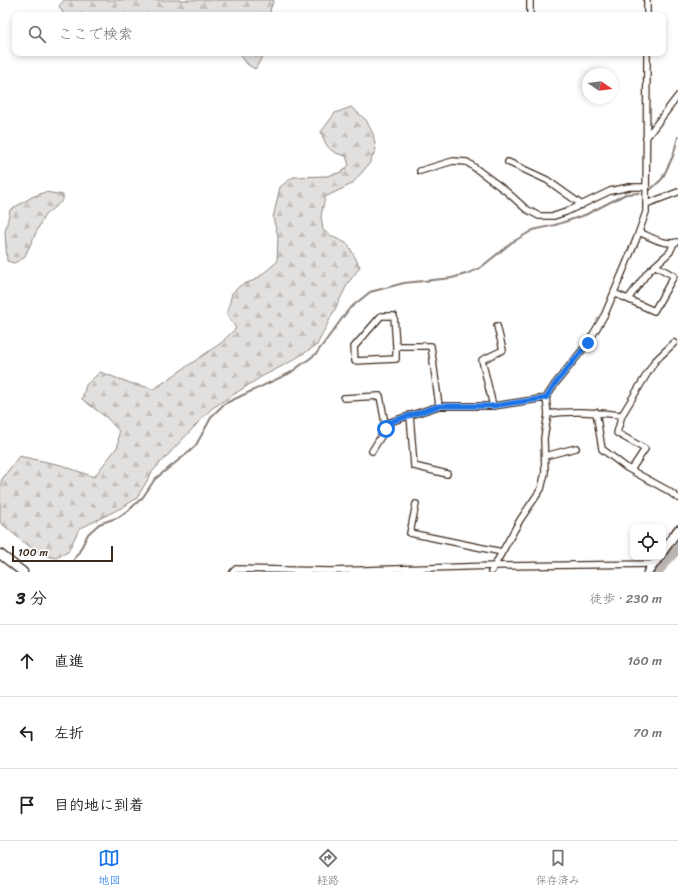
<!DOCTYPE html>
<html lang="ja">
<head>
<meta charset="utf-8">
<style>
	body { margin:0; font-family:Sriracha,"Klee One",sans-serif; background:#f2f2f2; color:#202124 }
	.controls { position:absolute; right:12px; bottom:12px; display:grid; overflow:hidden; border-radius:8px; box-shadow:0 2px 6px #0003 }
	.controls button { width:36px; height:36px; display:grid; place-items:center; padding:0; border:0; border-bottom:1px solid #e0e0e0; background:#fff; color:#202124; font:20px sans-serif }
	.compass { position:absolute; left:582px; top:68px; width:36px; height:36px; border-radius:50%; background:#fff; box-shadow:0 2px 6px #0003; rotate:103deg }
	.scale { position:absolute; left:12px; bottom:10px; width:101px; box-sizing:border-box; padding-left:4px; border:2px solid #3b2a1e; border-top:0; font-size:11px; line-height:14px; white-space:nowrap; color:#3b2a1e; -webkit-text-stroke:3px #fff; paint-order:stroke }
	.stop { position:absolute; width:12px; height:12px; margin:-9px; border:3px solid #1a73e8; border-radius:50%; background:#fff }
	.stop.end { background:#1a73e8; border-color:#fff; box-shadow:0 1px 4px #0008 }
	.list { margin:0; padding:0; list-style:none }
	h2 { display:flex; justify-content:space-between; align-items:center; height:52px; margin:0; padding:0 16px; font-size:17px }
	h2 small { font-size:13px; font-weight:400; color:#757577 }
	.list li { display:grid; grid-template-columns:26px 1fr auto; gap:12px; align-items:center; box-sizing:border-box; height:72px; padding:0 16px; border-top:1px solid #e0e0e0 }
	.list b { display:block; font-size:15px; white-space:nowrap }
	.list em { font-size:13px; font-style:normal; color:#757577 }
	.icon { flex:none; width:22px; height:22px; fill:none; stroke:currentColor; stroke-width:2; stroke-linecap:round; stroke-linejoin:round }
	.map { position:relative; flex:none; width:678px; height:572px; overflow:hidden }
	.search { position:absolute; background:#fff; box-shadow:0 2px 6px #0003; left:12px; right:12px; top:12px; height:44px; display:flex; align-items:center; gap:10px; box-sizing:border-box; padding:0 14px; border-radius:8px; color:#757577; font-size:15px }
	.sheet { height:268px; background:#fff }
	nav { display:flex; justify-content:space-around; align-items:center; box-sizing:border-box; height:56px; border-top:1px solid #e0e0e0; background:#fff; font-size:11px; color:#757577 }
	nav a { display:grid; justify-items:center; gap:2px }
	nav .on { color:#1a73e8 }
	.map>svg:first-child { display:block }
	.forest { fill:url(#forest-firs); stroke:#8e857e }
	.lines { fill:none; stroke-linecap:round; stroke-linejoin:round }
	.stream { stroke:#887e77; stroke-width:2 }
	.river { stroke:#bcb6b3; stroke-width:12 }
	.street-casing { stroke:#3b2a1e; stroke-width:8 }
	.secondary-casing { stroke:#3b2a1e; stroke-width:11 }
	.street { stroke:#fff; stroke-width:5.5 }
	.secondary { stroke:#fff; stroke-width:8 }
	.route { stroke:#1a73e8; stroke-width:5 }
</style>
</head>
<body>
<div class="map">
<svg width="678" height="572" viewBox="0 0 678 572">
	<defs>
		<pattern id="forest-firs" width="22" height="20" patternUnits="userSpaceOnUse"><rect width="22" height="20" fill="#e2e0de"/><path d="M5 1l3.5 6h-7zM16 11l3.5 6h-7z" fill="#c3c0be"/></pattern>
	</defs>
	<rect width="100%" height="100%" fill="#fff"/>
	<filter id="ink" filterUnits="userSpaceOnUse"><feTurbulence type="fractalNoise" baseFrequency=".025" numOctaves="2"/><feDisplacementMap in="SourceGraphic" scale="8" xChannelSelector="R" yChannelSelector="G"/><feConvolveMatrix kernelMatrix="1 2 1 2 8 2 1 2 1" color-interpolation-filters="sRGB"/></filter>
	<g filter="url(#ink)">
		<!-- forest -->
		<path class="forest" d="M64,0H274L270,10L271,15H209C199,10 186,10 177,15H64L59,6Z
			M239,53H265L255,69L247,64Z
			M351,107L366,120L373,134L376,149L369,164L352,184L325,197L321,216L323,230L331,236L348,244L360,267L348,283L317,345L290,362L261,377L211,409L152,472L137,498L123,507L79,529L68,552L56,558L43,555L22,541L0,522V488L2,479L19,456L61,465L94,477L118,446L119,431L107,418L82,399L86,385L100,372L130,383L154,389L221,343L236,328L227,315L232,293L241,285L255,280L277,262L278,236L273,218L280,187L293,177L327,176L342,172L349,165L346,156C329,152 327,148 321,132L335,113Z
			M45,192L63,195V200L44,216L24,258L14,263L7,261L5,232L10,210L32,197Z"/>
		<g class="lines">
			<!-- stream -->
			<path class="stream" d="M650,190L662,179L673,156L678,137
				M73,561L79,552L88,534L99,524L119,517L128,511L143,497L155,479L189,452L196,445L212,416L224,404L290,373L316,354L349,309L370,292L404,283L452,278L469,273L480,268L511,243L533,230L555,225L585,215L626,194L640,193"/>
			<!-- river -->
			<path class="river" d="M657,572L663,563L678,547"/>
			<!-- street casing -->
			<g class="street-casing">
				<path id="street" d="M530,15V0
					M647,15V0
					M646,138L678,96
					M508,162L547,180L582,205
					M420,171L453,161L467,162L506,191L526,209L539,216H554L566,212L610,191L629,187H646
					M646,204L678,192
					M639,232C651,237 664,246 677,242
					M614,293L654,311L674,276L656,266
					M628,299L648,272L670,252L674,243
					M396,346L394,316H381L354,347L355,361L396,359V346H431L439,406
					M344,398L380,396L386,429
					M493,406L482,360L503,350L497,326
					M596,412L602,449L627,468L667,490L678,498
					M548,414C573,410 598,413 622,415L655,361L674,343
					M410,415L414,466L447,474
					M622,415L617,433L645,449L631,470
					M372,451L390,422L439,406H493L546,398
					M545,456L576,448
					M416,504L410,533L502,552
					M233,572L236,569L331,571L494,566L654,564
					M491,572L520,520L541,489L545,473L544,438L548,414L546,398L555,384L588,343L605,314L636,240L646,212L647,53"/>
			</g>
			<!-- secondary casing -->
			<g class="secondary-casing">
				<path id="secondary" d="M663,551L678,530
					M0,554L23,572
					M648,572L659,557"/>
			</g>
			<!-- street -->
			<use href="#street" class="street"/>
			<!-- secondary -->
			<use href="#secondary" class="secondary"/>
		</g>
	</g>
	<g class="lines" filter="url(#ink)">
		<!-- route -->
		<path class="route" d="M386,429L390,422L439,406H493L546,398L555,384L588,343"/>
	</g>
</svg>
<div class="controls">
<button><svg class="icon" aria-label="locate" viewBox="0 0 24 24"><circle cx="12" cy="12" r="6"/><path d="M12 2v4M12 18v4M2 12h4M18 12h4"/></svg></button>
</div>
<svg class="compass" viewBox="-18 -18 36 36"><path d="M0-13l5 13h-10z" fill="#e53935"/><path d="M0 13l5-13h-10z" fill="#757577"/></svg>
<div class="scale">100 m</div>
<div class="stop" style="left:386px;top:429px"></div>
<div class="stop end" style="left:588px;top:343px"></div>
<div class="search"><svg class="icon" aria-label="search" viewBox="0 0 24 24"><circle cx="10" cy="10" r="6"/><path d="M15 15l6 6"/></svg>ここで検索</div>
</div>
<section class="sheet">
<h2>3 分<small>徒歩 · 230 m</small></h2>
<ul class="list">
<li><svg class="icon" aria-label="ahead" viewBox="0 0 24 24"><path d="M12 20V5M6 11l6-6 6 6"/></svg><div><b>直進</b></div><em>160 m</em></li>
<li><svg class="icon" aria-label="left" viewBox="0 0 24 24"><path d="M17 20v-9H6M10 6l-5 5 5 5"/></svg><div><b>左折</b></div><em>70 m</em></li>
<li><svg class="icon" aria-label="arrive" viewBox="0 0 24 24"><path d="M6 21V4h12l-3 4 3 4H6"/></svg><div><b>目的地に到着</b></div></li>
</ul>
</section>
<nav>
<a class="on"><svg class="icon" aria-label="map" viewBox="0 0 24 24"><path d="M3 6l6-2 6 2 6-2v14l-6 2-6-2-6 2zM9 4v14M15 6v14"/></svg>地図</a>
<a><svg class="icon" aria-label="directions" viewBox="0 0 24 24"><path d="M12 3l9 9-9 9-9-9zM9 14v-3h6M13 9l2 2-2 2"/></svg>経路</a>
<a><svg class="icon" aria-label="saved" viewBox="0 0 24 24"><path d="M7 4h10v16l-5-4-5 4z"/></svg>保存済み</a>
</nav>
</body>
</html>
